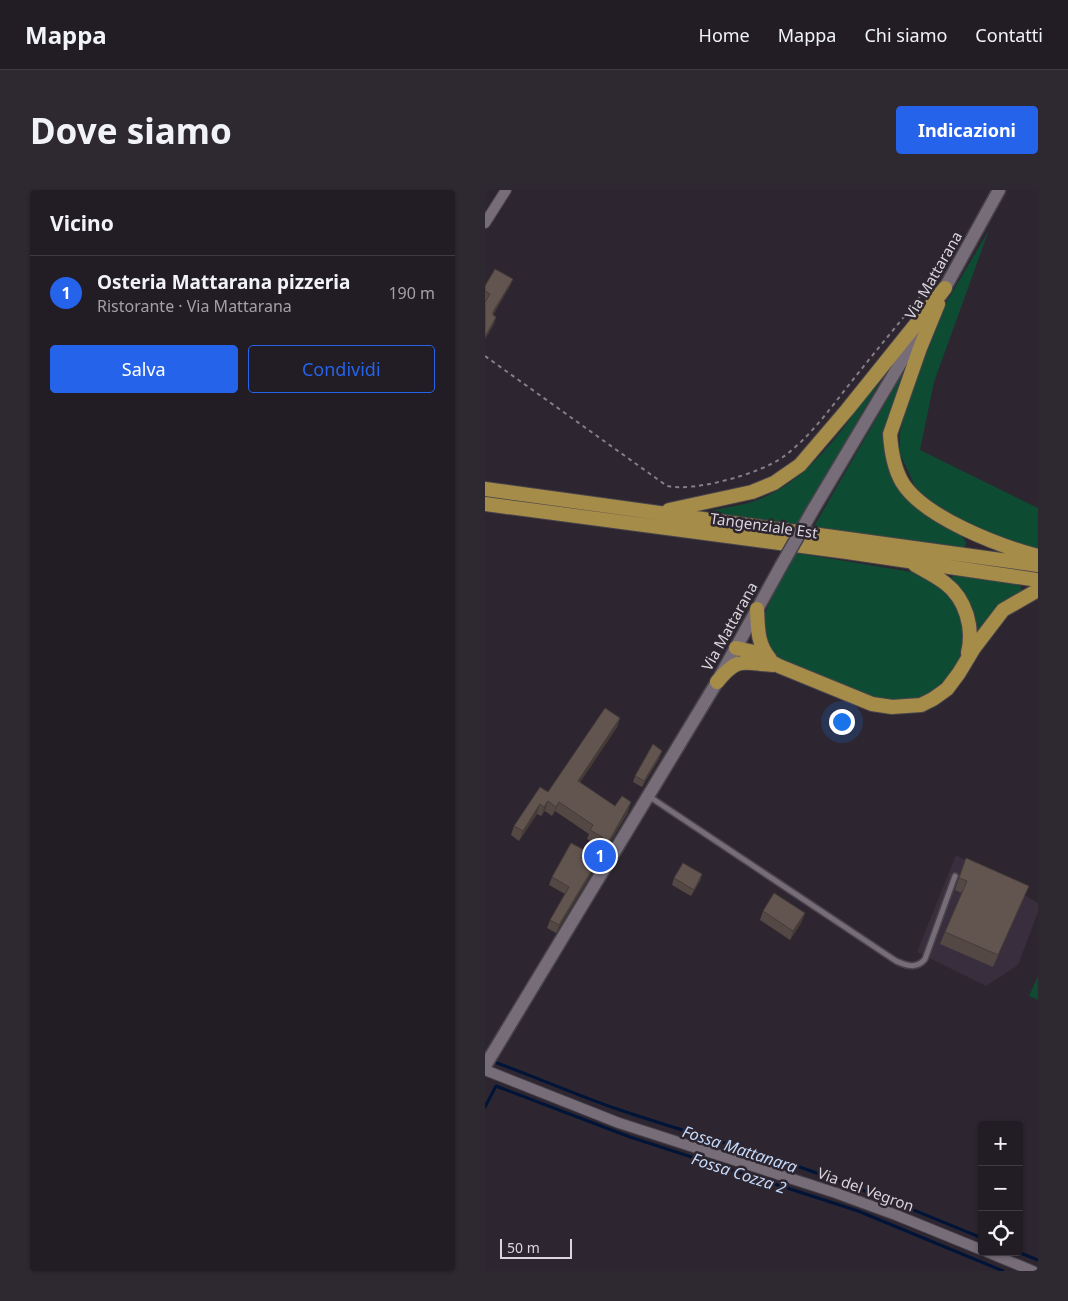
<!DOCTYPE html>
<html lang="it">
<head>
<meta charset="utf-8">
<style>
	body { margin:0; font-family:"Noto Sans",sans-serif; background:#2e2931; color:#f1f3f6 }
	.controls { position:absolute; right:15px; bottom:15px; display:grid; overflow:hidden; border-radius:5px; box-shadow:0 1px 4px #0004 }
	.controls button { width:45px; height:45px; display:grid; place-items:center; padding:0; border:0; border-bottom:1px solid #3f3a41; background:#221c24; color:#f1f3f6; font:25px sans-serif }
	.scale { position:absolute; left:15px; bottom:12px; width:72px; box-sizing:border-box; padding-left:5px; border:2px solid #dbd6dd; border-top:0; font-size:14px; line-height:18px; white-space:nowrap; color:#dbd6dd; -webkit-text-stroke:4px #2d2630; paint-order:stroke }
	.you { position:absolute; left:356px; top:531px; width:18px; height:18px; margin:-12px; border:4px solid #fff; border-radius:50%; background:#1a73e8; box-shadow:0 0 0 8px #1a73e833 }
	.badge { display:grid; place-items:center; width:32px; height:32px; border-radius:50%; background:#2563eb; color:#fff; font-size:16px; font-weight:700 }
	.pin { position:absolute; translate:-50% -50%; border:2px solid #fff; box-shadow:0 1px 5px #0006 }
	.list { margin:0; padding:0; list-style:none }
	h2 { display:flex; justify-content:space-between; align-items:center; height:65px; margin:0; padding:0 20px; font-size:21px }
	h2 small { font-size:16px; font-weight:400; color:#a2a1a6 }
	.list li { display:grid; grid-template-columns:32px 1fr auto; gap:15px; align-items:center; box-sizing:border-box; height:75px; padding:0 20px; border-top:1px solid #3f3a41 }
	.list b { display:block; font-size:19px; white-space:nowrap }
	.list p { margin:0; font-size:16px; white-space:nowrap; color:#a2a1a6 }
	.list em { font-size:16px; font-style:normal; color:#a2a1a6 }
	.actions { display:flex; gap:10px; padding:15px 20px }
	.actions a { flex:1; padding:11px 0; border:1px solid #2563eb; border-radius:5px; text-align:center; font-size:18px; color:#2563eb }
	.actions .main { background:#2563eb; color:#fff }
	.icon { flex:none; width:28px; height:28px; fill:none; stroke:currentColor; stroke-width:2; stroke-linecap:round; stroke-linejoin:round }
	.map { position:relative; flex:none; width:553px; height:1081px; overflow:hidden; border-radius:5px }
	header { display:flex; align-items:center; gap:30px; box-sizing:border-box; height:70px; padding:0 25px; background:#221c24; border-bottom:1px solid #3f3a41 }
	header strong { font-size:24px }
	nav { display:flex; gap:28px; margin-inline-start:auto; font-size:18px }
	.intro { display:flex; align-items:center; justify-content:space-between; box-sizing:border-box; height:120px; padding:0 30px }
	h1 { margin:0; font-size:35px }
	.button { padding:12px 22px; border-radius:5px; background:#2563eb; color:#fff; font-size:18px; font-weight:700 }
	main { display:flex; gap:30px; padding:0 30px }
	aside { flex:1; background:#221c24; border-radius:5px; box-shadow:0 1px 4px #0004 }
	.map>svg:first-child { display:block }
	.built { fill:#392e3d }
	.green { fill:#0e4b33 }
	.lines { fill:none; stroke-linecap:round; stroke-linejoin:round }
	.stream { stroke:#001438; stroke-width:3 }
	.service-casing { stroke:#48434b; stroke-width:8 }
	.minor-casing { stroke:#48434b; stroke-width:12 }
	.tertiary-casing { stroke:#48434b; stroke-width:15 }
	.trunk-casing { stroke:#48434b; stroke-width:16 }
	.path { stroke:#847e86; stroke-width:2; stroke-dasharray:4 4; stroke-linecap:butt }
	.service { stroke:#766d79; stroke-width:5 }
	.minor { stroke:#766d79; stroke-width:10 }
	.tertiary { stroke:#766d79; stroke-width:12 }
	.trunk { stroke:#a58c49; stroke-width:14 }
	.tertiary-bridge-casing { stroke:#48434b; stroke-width:15; stroke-linecap:butt }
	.tertiary-bridge { stroke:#766d79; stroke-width:12 }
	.wall { fill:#544844 }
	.shaded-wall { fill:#453b37 }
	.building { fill:#62544f; stroke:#453b37 }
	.labels { text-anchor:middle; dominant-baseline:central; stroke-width:5; stroke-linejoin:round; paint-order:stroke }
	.street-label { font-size:15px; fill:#dbd6dd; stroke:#2d2630 }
	.water-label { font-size:16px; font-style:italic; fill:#c6dbfc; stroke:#2d2630 }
</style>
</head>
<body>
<header>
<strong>Mappa</strong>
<nav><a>Home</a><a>Mappa</a><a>Chi siamo</a><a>Contatti</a></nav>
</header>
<div class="intro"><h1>Dove siamo</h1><a class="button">Indicazioni</a></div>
<main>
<aside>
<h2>Vicino<small></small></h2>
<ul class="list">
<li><span class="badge">1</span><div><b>Osteria Mattarana pizzeria</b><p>Ristorante · Via Mattarana</p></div><em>190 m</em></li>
</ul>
<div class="actions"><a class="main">Salva</a><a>Condividi</a></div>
</aside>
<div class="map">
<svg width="553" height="1081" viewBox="0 0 553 1081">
	<rect width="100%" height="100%" fill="#2d2630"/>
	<!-- built -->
	<path class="built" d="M471,665L553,713V722L533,775L501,796L432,762Z"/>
	<!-- green -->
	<path class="green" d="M504,40L449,192L435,260L553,318V365L483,337L439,307L430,296L415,264V243L421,213L452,128Z
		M410,166L311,337L222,323C233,318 247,317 259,314C268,312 277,308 284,305C337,280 376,212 410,166Z
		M426,169L406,275L476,345L481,352L480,357L477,358L328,338Z
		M311,363L433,383L452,392L466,407L478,432V465L462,490L445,504L427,511H397L301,473L284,462L276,437L279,425L286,409Z
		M469,385L535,395L537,401L493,441H491L465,391L466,388Z
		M553,786V810L544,806Z"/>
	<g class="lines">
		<!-- stream -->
		<path class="stream" d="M12,873C53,888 92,905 132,919C185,937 238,952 291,969C361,992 429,1020 497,1048
			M0,917L11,896L145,947L373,1021L518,1081
			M533,1062L553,1070"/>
		<!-- service casing -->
		<g class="service-casing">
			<path id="service" d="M165,607L411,771C422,776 432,779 440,769L470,686"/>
		</g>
		<!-- minor casing -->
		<g class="minor-casing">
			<path id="minor" d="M0,33L21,0
				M0,880L134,933L351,1003L411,1025L497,1060
				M502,1062L548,1081"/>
		</g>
		<!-- tertiary casing -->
		<g class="tertiary-casing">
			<path id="tertiary" d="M456,105L514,0
				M329,318L443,127
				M0,876L232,492L296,376"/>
		</g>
		<!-- trunk casing -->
		<g class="trunk-casing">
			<path id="trunk" d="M453,114L435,158L405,244C406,260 409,278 417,292C438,327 514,356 553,366
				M0,299L553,375
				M0,314L362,362L553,390
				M184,320L267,302L289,293L315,275L362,220L460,98
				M430,375C439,380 451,386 460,393C481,409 489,438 483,463
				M272,419C273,438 272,454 285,469
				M251,458L269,462L294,476L387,514L407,517L436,515L448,509L462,499L474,483L489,458L518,420L553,400
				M232,492C253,466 257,473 288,475"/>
		</g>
		<!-- path -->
		<path class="path" d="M0,166L182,296C209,302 275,284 298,267C326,247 349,213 371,186C400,149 431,114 458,76"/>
		<!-- service -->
		<use href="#service" class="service"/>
		<!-- minor -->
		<use href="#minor" class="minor"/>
		<!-- tertiary -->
		<use href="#tertiary" class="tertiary"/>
		<!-- trunk -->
		<use href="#trunk" class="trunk"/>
		<!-- tertiary-bridge casing -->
		<g class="tertiary-bridge-casing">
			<path id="tertiary-bridge" d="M296,376L329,318"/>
		</g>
		<!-- tertiary-bridge -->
		<use href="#tertiary-bridge" class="tertiary-bridge"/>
	</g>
	<!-- wall -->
	<path class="wall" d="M28,89L25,96L8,125L11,127L9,134L0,149V112L1,110H0V96Z
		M135,528L132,537L95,592L130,616L143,622L120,661L102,649L104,644L70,621L67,626L60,621L56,626L52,624L34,651L26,645L29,636L63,602Z
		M175,567L157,597L148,592L150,586Z
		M481,668L539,708L508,777L455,754L460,742L477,703L470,700Z
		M111,676L71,743L62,738L65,730L80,704L64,695L67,687Z
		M217,684L215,691L206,706L187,695L189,688Z
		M278,721L320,723L316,733L305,750L275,730Z"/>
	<!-- shaded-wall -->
	<path class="shaded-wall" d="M28,89L25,96L5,129L8,122Z
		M11,127L9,134L0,149V147Z
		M135,528L132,537L90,600L93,591Z
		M177,561L175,567L157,597L159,591Z
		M63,611L60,621L56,626L59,617Z
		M74,612L70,621L67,626L71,617Z
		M146,612L143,622L120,661L124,651Z
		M55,614L52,624L34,651L38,641Z
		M114,668L111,676L71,743L74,735Z
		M217,684L215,691L206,706Z
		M544,696L539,708L508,777L513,765Z
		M320,723L316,733L305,750L308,741Z"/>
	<!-- building -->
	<path class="building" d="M10,79L28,89L8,122V125L11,127L0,147V112L5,104L0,101V96Z
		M120,518L135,528L93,591L130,616L137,606L146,612L124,651L105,640L108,635L74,612L71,617L63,611L59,617L55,614L38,641L29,636L55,597L63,602Z
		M168,554L177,561L159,591L150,586Z
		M86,653L114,668L74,735L65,730L84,697L67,687Z
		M481,668L544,696L513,765L460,742L482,691L474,688Z
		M198,673L217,684L209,700L189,688Z
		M289,703L320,723L308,741L278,721Z"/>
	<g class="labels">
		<!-- street labels -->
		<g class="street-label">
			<text transform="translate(448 85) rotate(-60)">Via Mattarana</text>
			<text transform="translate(279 335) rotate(8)">Tangenziale Est</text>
			<text transform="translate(244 436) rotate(-61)">Via Mattarana</text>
			<text transform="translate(381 999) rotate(20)">Via del Vegron</text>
		</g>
		<!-- water labels -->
		<g class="water-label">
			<text transform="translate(255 959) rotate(18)">Fossa Mattanara</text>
			<text transform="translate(254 983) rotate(18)">Fossa Cozza 2</text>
		</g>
	</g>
</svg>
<div class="controls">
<button>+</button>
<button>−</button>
<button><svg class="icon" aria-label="locate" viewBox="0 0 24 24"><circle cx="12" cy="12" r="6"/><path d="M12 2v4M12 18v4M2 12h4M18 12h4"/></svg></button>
</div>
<div class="scale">50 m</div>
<div class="you"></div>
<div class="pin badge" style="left:115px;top:666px">1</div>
</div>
</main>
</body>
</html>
